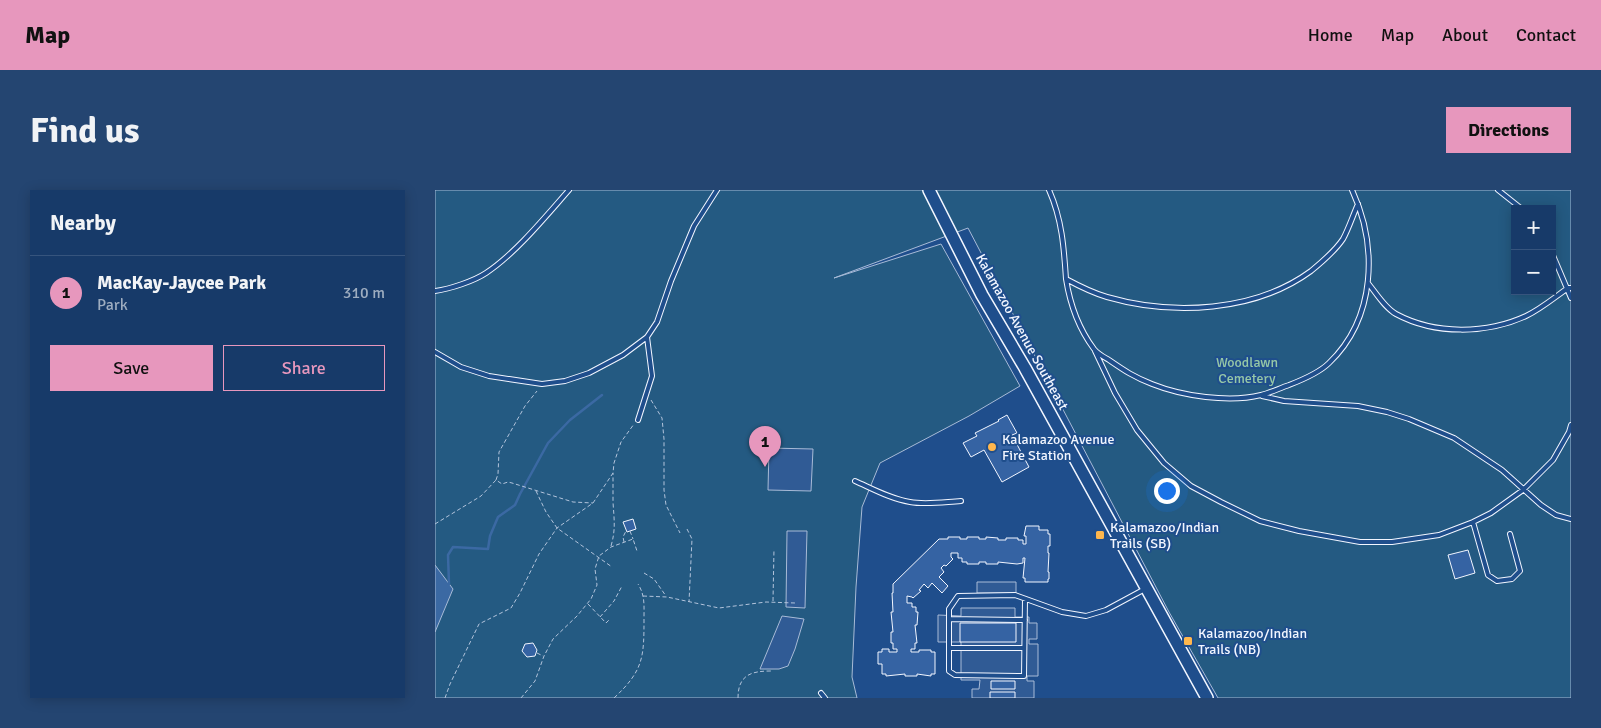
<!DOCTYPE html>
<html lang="en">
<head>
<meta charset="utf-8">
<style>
	body { margin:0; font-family:Signika,sans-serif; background:#244571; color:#f1f3f6 }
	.controls { position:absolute; right:15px; top:15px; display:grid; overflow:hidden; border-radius:0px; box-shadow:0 2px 12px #0003 }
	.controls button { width:45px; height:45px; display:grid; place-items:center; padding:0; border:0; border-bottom:1px solid #36547d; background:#173a69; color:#f1f3f6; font:25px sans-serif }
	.you { position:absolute; left:731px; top:300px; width:18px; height:18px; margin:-12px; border:4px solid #fff; border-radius:50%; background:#1a73e8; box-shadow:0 0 0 8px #1a73e833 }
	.badge { display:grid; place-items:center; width:32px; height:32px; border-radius:50%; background:#e797bd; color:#111; font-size:16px; font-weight:700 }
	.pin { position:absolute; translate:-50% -41px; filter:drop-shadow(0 1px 2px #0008) }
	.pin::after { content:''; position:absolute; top:26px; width:18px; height:15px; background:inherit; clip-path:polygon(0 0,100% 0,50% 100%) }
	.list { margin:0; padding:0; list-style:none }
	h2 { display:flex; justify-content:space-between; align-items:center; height:65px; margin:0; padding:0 20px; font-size:21px }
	h2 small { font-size:16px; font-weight:400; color:#9eadc0 }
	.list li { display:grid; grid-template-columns:32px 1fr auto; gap:15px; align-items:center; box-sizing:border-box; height:75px; padding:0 20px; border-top:1px solid #36547d }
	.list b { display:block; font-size:19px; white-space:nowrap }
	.list p { margin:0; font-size:16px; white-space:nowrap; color:#9eadc0 }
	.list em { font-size:16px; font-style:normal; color:#9eadc0 }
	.actions { display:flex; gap:10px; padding:15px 20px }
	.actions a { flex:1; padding:11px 0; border:1px solid #e797bd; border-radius:0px; text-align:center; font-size:18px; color:#e797bd }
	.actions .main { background:#e797bd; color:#111 }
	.map { position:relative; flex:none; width:1136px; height:508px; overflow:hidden; border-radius:0px }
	header { display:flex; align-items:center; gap:30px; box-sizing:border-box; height:70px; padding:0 25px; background:#e797bd; color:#111 }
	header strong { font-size:24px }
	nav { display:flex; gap:28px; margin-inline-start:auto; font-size:18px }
	.intro { display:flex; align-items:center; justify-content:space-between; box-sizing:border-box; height:120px; padding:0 30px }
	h1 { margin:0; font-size:35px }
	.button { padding:12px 22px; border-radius:0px; background:#e797bd; color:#111; font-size:18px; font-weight:700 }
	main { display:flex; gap:30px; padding:0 30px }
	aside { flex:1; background:#173a69; border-radius:0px; box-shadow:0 2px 12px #0003 }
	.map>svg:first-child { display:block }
	.green { fill:#245a82; stroke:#a8bbd7; fill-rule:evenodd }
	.parking { fill:#305b95; stroke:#a8bbd7 }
	.water { fill:#3b69a3; stroke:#a8bbd7 }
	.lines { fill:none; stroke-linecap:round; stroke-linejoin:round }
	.stream { stroke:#3b69a3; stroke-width:2.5 }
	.building { fill:#3563a3; stroke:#f2f6ff }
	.lane-casing { stroke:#f2f6ff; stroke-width:6 }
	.secondary-casing { stroke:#f2f6ff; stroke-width:14 }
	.path { stroke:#b3c4dc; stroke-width:1; stroke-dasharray:4 2.5; stroke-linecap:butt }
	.lane { stroke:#1f4e8c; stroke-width:4 }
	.secondary { stroke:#1f4e8c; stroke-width:11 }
	.poi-dot { fill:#ffb74d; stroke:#1f4e8c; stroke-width:2 }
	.labels { text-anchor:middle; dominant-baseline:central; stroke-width:4; stroke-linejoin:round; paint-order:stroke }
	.street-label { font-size:14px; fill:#f2f6ff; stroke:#1f4e8c }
	.park-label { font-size:14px; fill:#97c8a6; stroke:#1f4e8c }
	.poi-label { font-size:14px; fill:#f2f6ff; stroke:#1f4e8c; text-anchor:start }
</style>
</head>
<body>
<header>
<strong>Map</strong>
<nav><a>Home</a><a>Map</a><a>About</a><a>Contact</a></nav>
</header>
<div class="intro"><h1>Find us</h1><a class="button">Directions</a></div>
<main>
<aside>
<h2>Nearby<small></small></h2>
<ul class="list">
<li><span class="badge">1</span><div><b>MacKay-Jaycee Park</b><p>Park</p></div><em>310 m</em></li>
</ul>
<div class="actions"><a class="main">Save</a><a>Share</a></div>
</aside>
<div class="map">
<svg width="1136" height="508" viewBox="0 0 1136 508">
	<rect width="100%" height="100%" fill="#1f4e8c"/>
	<!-- green -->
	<path class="green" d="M0,0H1136V508H783L734,422L533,38L399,88L506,54L585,196L534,226L445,273L427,317L421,397L417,487L422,508H0ZM1080,19H1117V101H1080Z"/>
	<!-- parking -->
	<path class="parking" d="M334,258L378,259L376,301L333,300Z
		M352,341H372L370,418L351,417Z
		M542,392H581V403H542Z
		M526,418H580V427H594V433H602V449H594V454H603V486H592V491H599V508H537V499H544L545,490H526V452H503V425L526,426Z
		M347,426L369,429L360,459L353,476L344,479H325Z"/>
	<!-- water -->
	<path class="water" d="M0,375L18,399L0,442Z"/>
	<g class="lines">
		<!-- stream -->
		<path class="stream" d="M14,394L13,365L18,357L53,359L55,346L63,327L80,315L85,304L113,253L135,230L167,205"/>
	</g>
	<!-- building -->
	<path class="building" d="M572,225L582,243L577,245L594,277L567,292L549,260L536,267L528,253L542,246L540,243L564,231L563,230Z
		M198,329L201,339L192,342L188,332Z
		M591,336H604V340H613V344H615V356H613V363H614L613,382H614V389H613V392H590V388H588L590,368H588V373L582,374L563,372V374H551V372H544V374H532V372H527V368H523V363H516V367L518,369L511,376L509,375L506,378L509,382L504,387L513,396L507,403L497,393L493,398L489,394L484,400L486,401L478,408L477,407L472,406V413H477V417H481V422H483L482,435H480L482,453H480V459H476V462H484V460H496V462H500V484H496V486L482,484V486H470V484L451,486V484H447V474H443V462H447V459H454V462H462V459H458V453H456V442H458L456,422H458L457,403H458V394L504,349H513V347H525V349H532V347H544V349H551V347L563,348V350H571V348H583V350H588V354H591V346H589Z
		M1033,360L1040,383L1020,389L1013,365Z
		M525,433H581V452H525Z
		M98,453L102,460L100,466L92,467L87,461L90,454Z
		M556,491H580V499H556Z
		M555,502H580V508H555Z"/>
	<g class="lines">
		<!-- lane casing -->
		<g class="lane-casing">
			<path id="lane" d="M614,0C627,29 629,58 631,89C644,96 658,103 672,107C738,126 820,122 876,81C887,72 900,61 908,49C914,38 918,25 923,14
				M1063,0L1087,19
				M1117,63L1136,108
				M631,89C635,114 644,139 659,159C663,164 669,167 674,170C690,181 699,187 717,194C747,206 794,213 826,205C835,203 845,198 854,195C867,190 884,183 894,173C941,128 943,56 917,0
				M933,93C941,103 950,118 961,124C1000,145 1052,144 1091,126C1106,119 1120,107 1133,98H1136
				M0,101C15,99 39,91 51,83C80,64 111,26 134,0
				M660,161L680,203L702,240L729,273L756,296L786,312L825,331L864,341L925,352H957L1004,345L1038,332L1056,323L1088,300L1118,270L1134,242L1136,235
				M0,162L26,177L54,186L107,194L130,191L154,183L188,165L212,147L222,132L236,91L259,36L282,0
				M827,206L849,211L923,216L952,222L974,229L1019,248L1067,280L1106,315L1121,325L1136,329
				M203,230L217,186L212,147
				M420,291C438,299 456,309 475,312C491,315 509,312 526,311
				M1038,332L1053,385L1062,391L1077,389L1085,381L1075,344
				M590,409L589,486L520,485L514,481V419L523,406L580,405L627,422L651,426L671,420L710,399
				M514,429L590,430
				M514,458H589
				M386,503L390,508"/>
		</g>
		<!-- secondary casing -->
		<g class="secondary-casing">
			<path id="secondary" d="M494,0L547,105L590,178L772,508"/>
		</g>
		<!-- path -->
		<path class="path" d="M216,210L227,228L229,249V300L231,315L245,343
			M61,290L63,284L64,262L90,216L102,201
			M101,301L111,322L122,338L177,377
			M0,334L46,306L61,290L67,294L73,292L77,293L138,312L158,313
			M252,339L257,349L254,412
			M195,341L198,349
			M189,352L188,347L191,341
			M176,356C181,339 179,329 178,312C178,302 178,293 178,283
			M209,383L219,389L231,406
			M208,406L232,407L284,418L331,412L360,413
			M338,411L339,359
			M153,414L171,433L174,430
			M165,427L179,411L187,396
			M102,463L108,466
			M10,508L15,494L44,434L76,418L85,403L104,364L122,338L158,313L178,283L179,273L186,252L199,234
			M86,508L100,491L109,466L118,449L142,426L156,409L162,395L160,379L164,366L176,357L198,349L202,361
			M179,508C209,480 209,467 209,427C209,415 210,405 203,394
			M303,508C303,485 316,481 336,481"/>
		<!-- lane -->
		<use href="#lane" class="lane"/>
		<!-- secondary -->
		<use href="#secondary" class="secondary"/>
	</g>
	<!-- markers -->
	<g class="poi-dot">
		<circle cx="557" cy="257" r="5"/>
		<rect x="660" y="340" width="10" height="10" rx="2.5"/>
		<rect x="748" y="446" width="10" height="10" rx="2.5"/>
	</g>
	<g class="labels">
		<!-- street labels -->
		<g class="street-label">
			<text transform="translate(587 142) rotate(61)">Kalamazoo Avenue Southeast</text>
		</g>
		<!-- park labels -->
		<g class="park-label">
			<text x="812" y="172">Woodlawn<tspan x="812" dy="16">Cemetery</tspan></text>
		</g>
		<!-- poi labels -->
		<g class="poi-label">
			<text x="567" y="249">Kalamazoo Avenue<tspan x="567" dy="16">Fire Station</tspan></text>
			<text x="675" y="337">Kalamazoo/Indian<tspan x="675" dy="16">Trails (SB)</tspan></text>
			<text x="763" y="443">Kalamazoo/Indian<tspan x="763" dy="16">Trails (NB)</tspan></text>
		</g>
	</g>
</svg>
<div class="controls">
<button>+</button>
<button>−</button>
</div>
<div class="you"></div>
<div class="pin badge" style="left:330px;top:277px">1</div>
</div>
</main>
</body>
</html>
